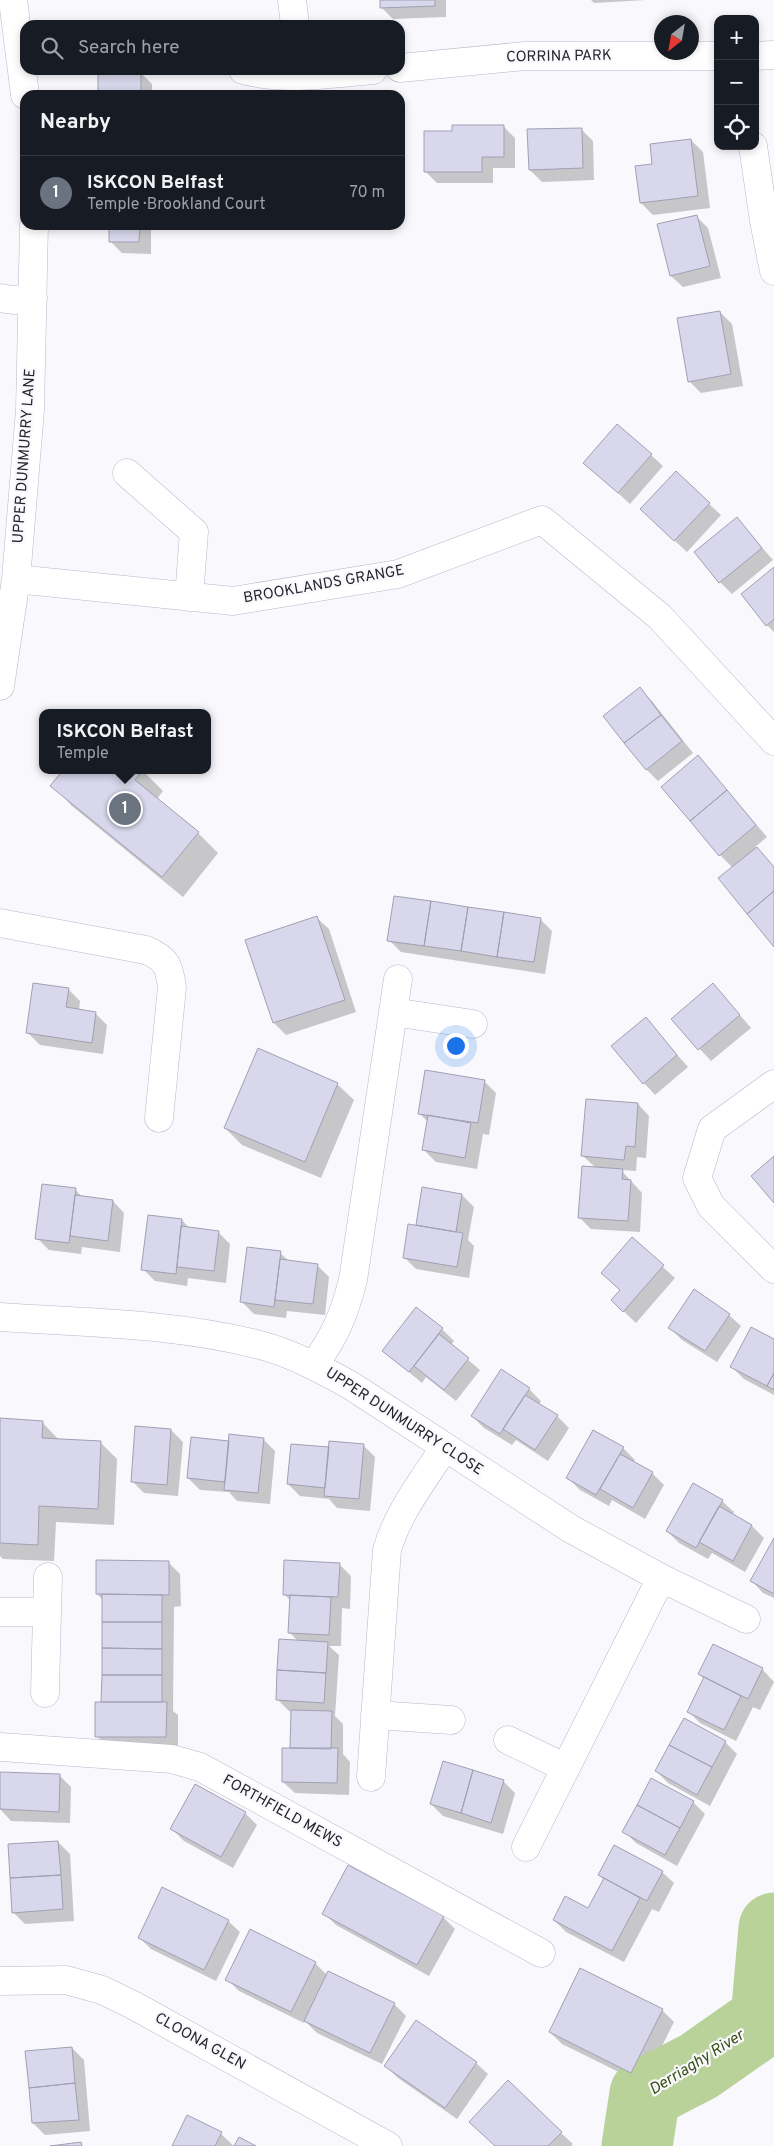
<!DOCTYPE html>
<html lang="en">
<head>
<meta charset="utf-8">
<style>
	body { margin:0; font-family:Overpass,sans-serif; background:#242831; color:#f1f3f6 }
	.controls { position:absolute; right:15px; top:15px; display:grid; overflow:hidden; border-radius:10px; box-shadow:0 2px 8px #0003 }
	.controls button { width:45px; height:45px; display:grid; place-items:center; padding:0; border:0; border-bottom:1px solid #363941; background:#171b24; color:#f1f3f6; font:25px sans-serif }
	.compass { position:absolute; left:654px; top:15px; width:45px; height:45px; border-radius:50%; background:#171b24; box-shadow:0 2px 8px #0003; rotate:211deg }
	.you { position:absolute; left:455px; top:1045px; width:18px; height:18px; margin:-12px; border:4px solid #fff; border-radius:50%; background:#1a73e8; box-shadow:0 0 0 8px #1a73e833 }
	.badge { display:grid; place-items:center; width:32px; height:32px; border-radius:50%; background:#5a830a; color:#fff; font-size:16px; font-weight:700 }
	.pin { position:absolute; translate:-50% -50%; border:2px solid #fff; box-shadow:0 1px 5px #0006 }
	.popup { position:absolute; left:39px; top:709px; width:172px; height:65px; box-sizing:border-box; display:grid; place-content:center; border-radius:10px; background:#171b24; filter:drop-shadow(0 1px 4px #0005); font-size:16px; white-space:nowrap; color:#9ea1a6 }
	.popup b { font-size:19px; color:#f1f3f6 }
	.popup::after { content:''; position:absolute; left:50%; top:100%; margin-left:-10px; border:10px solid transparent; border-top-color:#171b24 }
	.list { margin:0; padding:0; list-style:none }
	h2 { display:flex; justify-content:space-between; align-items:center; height:65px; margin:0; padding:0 20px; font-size:21px }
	h2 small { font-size:16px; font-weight:400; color:#9ea1a6 }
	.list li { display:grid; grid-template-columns:32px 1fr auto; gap:15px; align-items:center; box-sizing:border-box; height:75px; padding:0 20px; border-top:1px solid #363941 }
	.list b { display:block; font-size:19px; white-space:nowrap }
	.list p { margin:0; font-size:16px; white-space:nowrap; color:#9ea1a6 }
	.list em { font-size:16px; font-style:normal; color:#9ea1a6 }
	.icon { flex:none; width:28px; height:28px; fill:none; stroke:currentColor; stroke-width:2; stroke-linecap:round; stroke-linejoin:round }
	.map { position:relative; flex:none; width:774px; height:2146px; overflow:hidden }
	.search { position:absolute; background:#171b24; box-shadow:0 2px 8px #0003; left:20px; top:20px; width:385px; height:55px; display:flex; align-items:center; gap:12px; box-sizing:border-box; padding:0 18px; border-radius:15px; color:#9ea1a6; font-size:19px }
	.panel { position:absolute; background:#171b24; box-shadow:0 2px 8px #0003; left:20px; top:90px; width:385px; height:140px; border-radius:15px }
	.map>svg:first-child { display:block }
	.shadow { fill:#0003 }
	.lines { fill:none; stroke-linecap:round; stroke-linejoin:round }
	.river { stroke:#b8d29a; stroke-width:71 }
	.building { fill:#d8d7eb; stroke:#a19fb3 }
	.minor-casing { stroke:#b9b7cb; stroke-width:29 }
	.minor { stroke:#fff; stroke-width:28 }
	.labels { text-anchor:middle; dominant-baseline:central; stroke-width:4.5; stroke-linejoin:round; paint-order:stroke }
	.street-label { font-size:15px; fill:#27262e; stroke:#f9f9fd }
	.water-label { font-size:16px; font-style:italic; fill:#384f13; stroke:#f9f9fd }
</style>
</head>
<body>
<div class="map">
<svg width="774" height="2146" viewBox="0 0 774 2146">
	<rect width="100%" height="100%" fill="#f9f9fd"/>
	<!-- shadow -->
	<path class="shadow" d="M381,0H446V17L393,19L381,7Z
		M591,0H646L594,3Z
		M140,72L152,84V93H164L166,95H101L99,93Z
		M503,126L515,138V168H493V183H437L425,171L453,132Z
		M581,129L593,141L594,180L542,182L530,170Z
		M691,140L703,152L710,208L653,215L641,203L653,165Z
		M696,216L708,228L721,278L683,287L671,276Z
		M111,225H151V254L122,253L110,241Z
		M720,312L732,324L743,386L701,393L689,381Z
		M651,455L663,466L630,504L585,463Z
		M709,504L721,515L687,552L653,521Z
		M737,519L773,560L732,594L720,582Z
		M774,569V632L767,625Z
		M640,689L652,701L693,753L658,781L646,769Z
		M698,757L767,837L755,847L774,867V945L733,868L720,855Z
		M142,770L163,791L157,799L198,833L218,853L183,897L72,806L52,785Z
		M317,918L329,929L356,1012L286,1035L274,1023Z
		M540,919L552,931L545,974L401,952L389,940Z
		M713,984L751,1028L711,1061L672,1019Z
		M68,989L80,1001L79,1010L95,1013L107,1025L103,1054L40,1045L28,1033Z
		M646,1019L688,1067L655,1095L644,1083Z
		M484,1081L496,1093L489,1135L483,1134L477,1169L436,1162L424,1150L428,1122L419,1113Z
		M337,1084L354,1100L321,1178L242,1145L225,1128Z
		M638,1104L649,1116L646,1158L637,1157L636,1171L621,1170L642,1193L640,1232L591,1229L579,1217L596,1168L583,1156Z
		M75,1189L83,1198L113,1201L124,1213L120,1252L82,1247L81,1254L49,1250L37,1238Z
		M423,1189L462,1195L474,1207L468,1240L474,1246L469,1278L416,1269L404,1257L417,1227Z
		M182,1220L190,1229L218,1232L230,1244L226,1283L188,1278L187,1286L155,1281L143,1269Z
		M632,1239L675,1278L636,1323L612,1300L621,1291L602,1273Z
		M280,1253L289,1261L317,1265L329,1277L325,1315L287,1311L286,1318L254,1314L242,1302Z
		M416,1309L442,1329L454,1341L451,1345L480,1370L456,1401L426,1377L422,1383L383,1351Z
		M729,1315L741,1326L717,1362L682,1340L670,1328Z
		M774,1341V1395L744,1379L732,1367Z
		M529,1389L541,1401L539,1404L557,1416L569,1428L548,1461L516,1440L512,1445L484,1428L472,1416Z
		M0,1420L42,1422L59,1440L100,1442L117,1459L114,1525L56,1522L54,1561L3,1559L0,1556Z
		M171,1430L183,1442L178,1496L144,1493L132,1481Z
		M263,1439L275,1451L270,1504L237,1501L229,1492L200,1490L188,1478L230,1442Z
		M363,1445L375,1457L370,1511L337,1508L329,1499L300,1496L288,1484L330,1449Z
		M623,1448L635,1460L633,1462L652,1473L664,1485L645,1519L612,1500L609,1506L580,1490L568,1478Z
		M722,1501L734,1512L733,1515L752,1526L764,1538L745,1572L712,1553L708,1559L679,1543L667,1531Z
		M774,1540V1598L763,1593L752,1581Z
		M168,1562L180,1574L181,1606L174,1607L173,1711L178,1715V1749L109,1748L97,1736L103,1703V1600L97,1594Z
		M339,1564L351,1576L350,1609L342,1608L341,1646H329L339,1655L335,1716L343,1724V1754L350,1762L349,1795L295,1793L283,1782L291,1749L292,1712L289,1711L277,1699L299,1642L290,1633L291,1601L284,1594Z
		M762,1669L774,1682L760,1710L753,1707L736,1741L700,1723L688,1711L704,1679L699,1674Z
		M725,1742L737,1754L710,1806L668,1783L656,1771Z
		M59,1775L71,1787L70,1823L11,1821L0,1809V1795Z
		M652,1780L693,1802L705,1814L677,1866L636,1843L624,1831Z
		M503,1781L515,1793L503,1834L443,1816L431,1804Z
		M245,1813L257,1825L233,1868L184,1841L172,1829Z
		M58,1842L70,1854L74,1921L25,1924L13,1912Z
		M662,1872L674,1883L659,1912L652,1909L624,1962L566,1932L554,1920L589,1910L604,1880L599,1875Z
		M324,1913L443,1917L455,1929L429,1976L336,1925Z
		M228,1921L240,1932L216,1981L151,1949L139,1937Z
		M315,1963L327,1975L394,2004L406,2016L382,2064L317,2033L305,2021L304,2023L239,1991L227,1979Z
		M662,2010L674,2022L643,2084L562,2044L550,2032Z
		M72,2048L84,2060L90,2131L45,2135L33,2123L27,2052Z
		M476,2063L488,2074L457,2119L398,2078L386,2066Z
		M188,2117L221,2134L234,2146H174Z
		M561,2133L573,2144L571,2146H496Z"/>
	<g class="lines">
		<!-- river -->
		<path class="river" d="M637,2146L645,2094L699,2066L766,2019L774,1928"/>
	</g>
	<!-- building -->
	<path class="building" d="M380,0H435V6L380,8Z
		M98,70L141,71V91L164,92V95H110V93H98Z
		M452,125H504V157H482V172H424V131H452Z
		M582,128L583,168L529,170L527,129Z
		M691,139L698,196L640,203L635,166L652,164L650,144Z
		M697,215L710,266L670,276L657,224Z
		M109,225H140L139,242H109Z
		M720,311L731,374L688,382L677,318Z
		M617,424L652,454L618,493L583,463Z
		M676,471L710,503L674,541L640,509Z
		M737,517L762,548L719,583L694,552Z
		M774,567V619L766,626L741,594Z
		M640,687L661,715L624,743L603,716Z
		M661,715L682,741L646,770L624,743Z
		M698,755L727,790L690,821L661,787Z
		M63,770H143L135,780L199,832L162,877L50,786Z
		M727,790L756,825L719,856L690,821Z
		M757,847L774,867V891L747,914L718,878Z
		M774,891V947L747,914Z
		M394,896L431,901L424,946L387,941Z
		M431,901L468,907L461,951L424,946Z
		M468,907L504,912L497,957L461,951Z
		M504,912L541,918L534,962L497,957Z
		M317,916L345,1000L273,1023L245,940Z
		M33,983L69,988L66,1007L96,1012L92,1043L26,1033Z
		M713,983L740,1015L698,1050L671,1019Z
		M646,1017L677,1055L643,1084L611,1046Z
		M258,1048L338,1083L305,1162L224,1128Z
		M425,1070L485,1080L478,1123L418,1114Z
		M586,1099L638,1103L635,1147L626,1146L624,1160L581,1156Z
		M428,1115L471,1123L465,1158L422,1150Z
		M774,1156V1203L751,1176Z
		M582,1166L623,1169L622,1179L631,1180L628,1221L578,1218Z
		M42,1184L76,1188L69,1243L35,1239Z
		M422,1187L462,1194L456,1232L416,1225Z
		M75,1195L113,1200L108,1241L70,1236Z
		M148,1215L182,1219L176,1274L141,1270Z
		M408,1224L463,1233L457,1267L403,1258Z
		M181,1226L219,1231L214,1271L177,1267Z
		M632,1237L664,1265L623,1312L611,1300L620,1290L601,1273Z
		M247,1247L281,1251L274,1307L240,1302Z
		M280,1259L318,1264L313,1304L275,1300Z
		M694,1289L730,1314L705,1351L668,1328Z
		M416,1307L443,1328L409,1372L382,1351Z
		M751,1327L774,1339V1373L767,1386L730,1367Z
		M439,1334L469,1358L444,1390L414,1366Z
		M501,1369L530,1388L500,1434L471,1416Z
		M774,1373V1390L767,1386Z
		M525,1395L558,1415L535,1450L503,1429Z
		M0,1418L43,1421L42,1438L101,1441L98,1509L39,1506L38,1545L0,1543Z
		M135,1426L171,1429L167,1485L131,1482Z
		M593,1430L624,1447L596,1495L566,1478Z
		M229,1434L264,1438L258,1493L224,1490Z
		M191,1437L229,1441L225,1482L187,1478Z
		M329,1441L364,1444L359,1499L324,1496Z
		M291,1444L329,1447L325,1488L287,1484Z
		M620,1454L653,1472L633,1508L600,1489Z
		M693,1483L723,1500L696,1548L666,1531Z
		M719,1506L752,1525L733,1561L699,1542Z
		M774,1538V1594L750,1581Z
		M96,1560L169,1561V1595L96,1594Z
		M284,1560L340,1563L338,1597L283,1595Z
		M102,1594L162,1595V1622H102Z
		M290,1595L331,1597L329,1635L288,1633Z
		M102,1622H162V1649L102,1648Z
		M279,1639L328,1642L326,1673L277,1670Z
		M713,1644L763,1668L748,1699L698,1674Z
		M102,1648L162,1649V1675H102Z
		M277,1670L326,1673L324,1703L276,1700Z
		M102,1675H162V1702H101Z
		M704,1677L741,1696L724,1730L687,1712Z
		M95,1702H167L166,1737H95Z
		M291,1710L332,1711L331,1749L290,1748Z
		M684,1718L726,1741L712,1767L669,1745Z
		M669,1745L712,1767L697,1795L655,1771Z
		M282,1748H338L337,1783L282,1782Z
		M443,1761L473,1770L461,1813L430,1804Z
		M473,1770L504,1780L491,1823L461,1813Z
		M0,1772L60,1774L59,1812L0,1809Z
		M651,1778L694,1801L680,1828L637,1805Z
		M195,1784L246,1812L221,1857L170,1829Z
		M637,1805L680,1828L665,1855L622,1832Z
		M58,1841L61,1875L10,1878L8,1844Z
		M614,1845L663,1871L647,1901L598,1875Z
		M348,1865L444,1916L417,1965L322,1914Z
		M61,1875L63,1909L12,1913L10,1878Z
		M604,1878L640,1898L612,1951L553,1920L565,1896L588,1908Z
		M162,1887L229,1920L204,1970L138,1938Z
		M250,1929L316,1962L291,2012L225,1980Z
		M580,1968L663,2009L631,2073L549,2032Z
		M328,1971L395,2003L370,2053L304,2021Z
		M416,2020L477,2062L445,2108L384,2066Z
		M72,2047L75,2083L29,2088L25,2051Z
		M508,2080L562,2132L548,2146H495L469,2122Z
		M75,2083L79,2120L32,2123L29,2088Z
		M187,2115L222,2132L215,2146H172Z
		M239,2137L256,2146H234Z
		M81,2142L82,2146H50Z"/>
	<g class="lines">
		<!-- minor casing -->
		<g class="minor-casing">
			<path id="minor" d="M13,0L25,95
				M292,0L295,25
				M755,56L774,55
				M400,68L525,56H718
				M243,70C286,81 329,74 373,70
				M753,146L764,221L774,271
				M0,298L13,300L33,298
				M127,473L194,532L189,597
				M16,579L233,601L398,574L542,520L660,617L774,741
				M0,686L16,579L30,410L34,225
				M0,923L146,950C167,959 169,966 172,987L159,1118
				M393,1012L473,1024
				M774,1084L712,1129L697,1178L711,1206L774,1269
				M0,1317C87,1323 175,1323 260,1345C291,1353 321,1369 350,1385L571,1529L661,1578L746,1619
				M314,1365C335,1336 344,1315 353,1280L398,979
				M0,1612H47L45,1693
				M47,1612L48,1577
				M375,1715L451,1720
				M508,1740L566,1768
				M0,1747L172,1759L200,1767L541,1953
				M371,1777L387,1550C398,1512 423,1481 444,1448
				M526,1847L661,1578
				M0,1981L66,1980L102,1990L133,2005L388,2146"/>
		</g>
		<!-- minor -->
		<use href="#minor" class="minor"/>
	</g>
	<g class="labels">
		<!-- street labels -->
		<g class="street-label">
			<text transform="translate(559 57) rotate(-1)">CORRINA PARK</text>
			<text transform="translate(25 456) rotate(-86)">UPPER DUNMURRY LANE</text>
			<text transform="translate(324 585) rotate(-10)">BROOKLANDS GRANGE</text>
			<text transform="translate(404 1422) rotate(33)">UPPER DUNMURRY CLOSE</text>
			<text transform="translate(282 1812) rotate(29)">FORTHFIELD MEWS</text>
			<text transform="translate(200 2042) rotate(29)">CLOONA GLEN</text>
		</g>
		<!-- water labels -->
		<g class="water-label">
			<text transform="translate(697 2063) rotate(-32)">Derriaghy River</text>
		</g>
	</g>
</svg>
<div class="controls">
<button>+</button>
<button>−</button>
<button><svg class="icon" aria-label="locate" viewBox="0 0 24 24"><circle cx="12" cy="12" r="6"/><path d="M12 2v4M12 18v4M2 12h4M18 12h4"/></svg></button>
</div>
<svg class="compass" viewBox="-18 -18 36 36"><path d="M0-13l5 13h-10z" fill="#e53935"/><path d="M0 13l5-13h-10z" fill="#9ea1a6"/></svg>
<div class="you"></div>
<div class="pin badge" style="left:125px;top:809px;background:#6b7280">1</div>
<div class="popup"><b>ISKCON Belfast</b>Temple</div>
<div class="search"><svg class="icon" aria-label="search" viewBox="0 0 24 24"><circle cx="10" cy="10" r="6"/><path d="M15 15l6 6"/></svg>Search here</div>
<section class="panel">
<h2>Nearby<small></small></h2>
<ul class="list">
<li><span class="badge" style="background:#6b7280">1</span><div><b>ISKCON Belfast</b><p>Temple · Brookland Court</p></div><em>70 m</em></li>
</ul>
</section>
</div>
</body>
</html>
